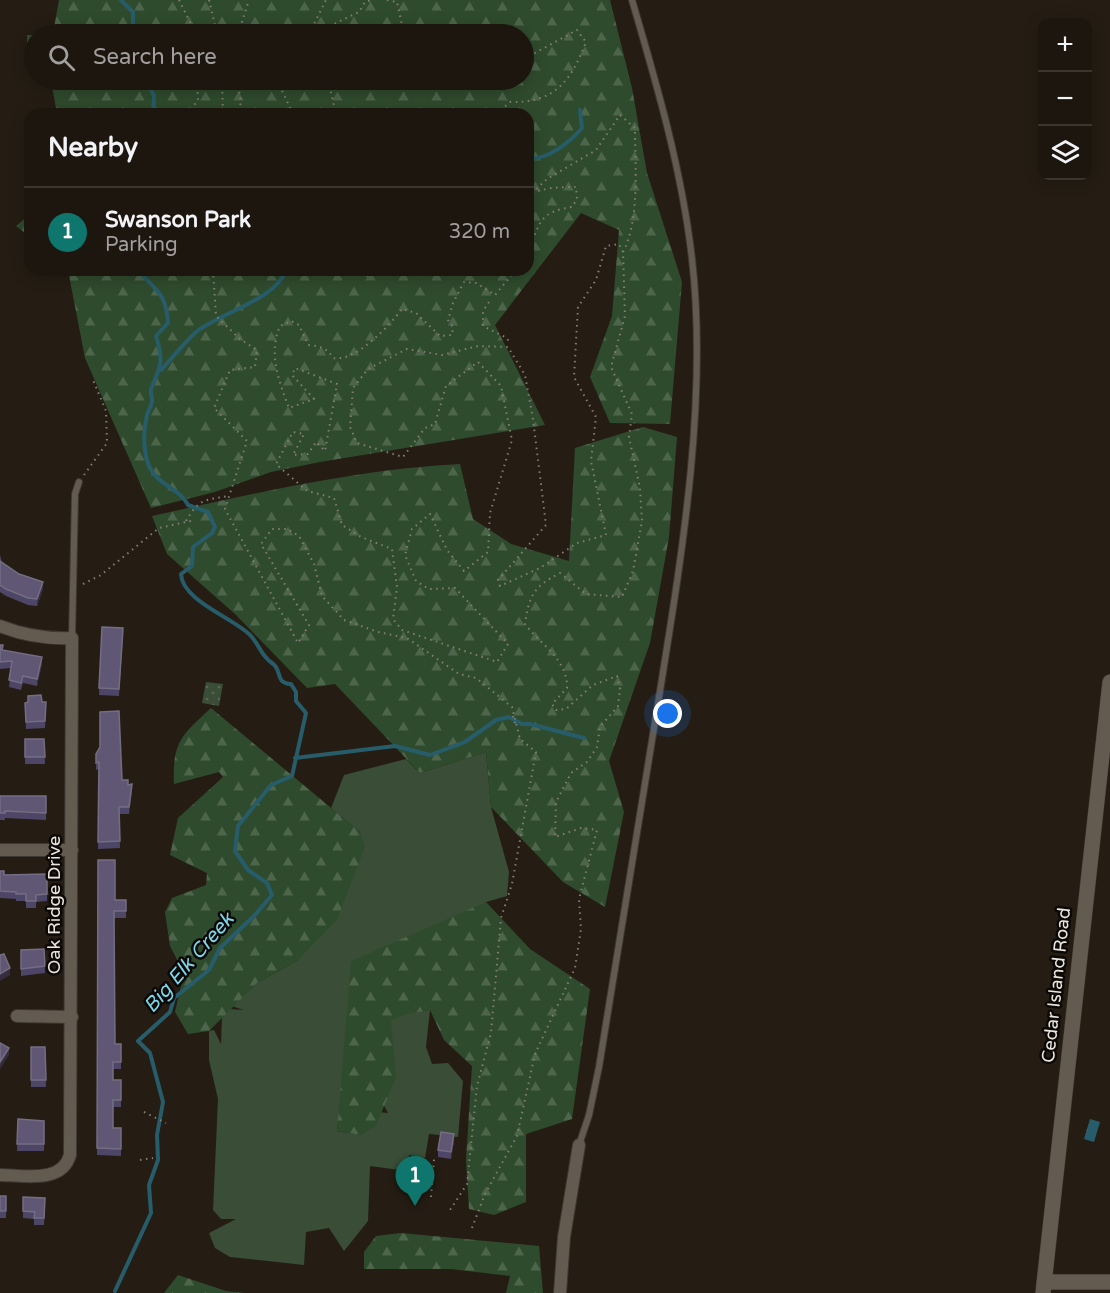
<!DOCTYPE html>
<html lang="en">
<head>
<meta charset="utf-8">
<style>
	body { margin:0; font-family:"Varela Round",sans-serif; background:#251f17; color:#f1f3f6 }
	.controls { position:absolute; right:18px; top:18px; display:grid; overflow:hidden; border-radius:12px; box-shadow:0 3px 15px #0003 }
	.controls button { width:54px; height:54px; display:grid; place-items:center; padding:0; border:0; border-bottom:2px solid #3a352e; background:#1c160e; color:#f1f3f6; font:30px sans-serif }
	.you { position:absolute; left:668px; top:714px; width:21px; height:21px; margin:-15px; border:4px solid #fff; border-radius:50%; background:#1a73e8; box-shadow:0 0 0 9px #1a73e833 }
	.badge { display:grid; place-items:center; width:39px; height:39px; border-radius:50%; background:#0f766e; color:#fff; font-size:20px; font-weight:700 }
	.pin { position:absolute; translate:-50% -50px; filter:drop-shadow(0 2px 3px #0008) }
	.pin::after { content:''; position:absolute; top:32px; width:21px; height:18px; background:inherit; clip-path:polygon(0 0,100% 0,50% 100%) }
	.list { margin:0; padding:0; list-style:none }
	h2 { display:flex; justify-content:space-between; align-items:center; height:78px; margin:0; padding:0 24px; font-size:26px }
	h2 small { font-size:20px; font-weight:400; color:#a09f9e }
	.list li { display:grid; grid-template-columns:39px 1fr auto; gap:18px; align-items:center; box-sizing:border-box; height:90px; padding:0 24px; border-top:2px solid #3a352e }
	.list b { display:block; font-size:22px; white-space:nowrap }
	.list p { margin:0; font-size:20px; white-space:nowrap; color:#a09f9e }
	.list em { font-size:20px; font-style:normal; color:#a09f9e }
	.icon { flex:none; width:33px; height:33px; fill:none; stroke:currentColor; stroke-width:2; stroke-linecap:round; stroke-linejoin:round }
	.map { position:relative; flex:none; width:1110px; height:1293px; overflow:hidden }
	.search { position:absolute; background:#1c160e; box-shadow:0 3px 15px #0003; left:24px; top:24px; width:510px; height:66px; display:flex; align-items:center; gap:15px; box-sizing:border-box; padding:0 21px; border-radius:33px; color:#a09f9e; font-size:22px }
	.panel { position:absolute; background:#1c160e; box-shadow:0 3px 15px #0003; left:24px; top:108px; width:510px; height:168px; border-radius:18px }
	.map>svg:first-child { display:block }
	.green { fill:#394d37; fill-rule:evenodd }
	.forest { fill:url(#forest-firs) }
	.garden { fill:url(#garden-dots) }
	.water { fill:url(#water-ripples) }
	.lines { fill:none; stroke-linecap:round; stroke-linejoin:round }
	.stream { stroke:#275d6a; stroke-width:4 }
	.lane-casing { stroke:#3e3932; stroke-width:8 }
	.street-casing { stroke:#3e3932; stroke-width:14 }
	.secondary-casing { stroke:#3e3932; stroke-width:16 }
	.path { stroke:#857e76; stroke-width:2; stroke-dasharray:1.5 4.5; stroke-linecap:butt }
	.lane { stroke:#645b50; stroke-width:6 }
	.street { stroke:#645b50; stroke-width:12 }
	.secondary { stroke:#645b50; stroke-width:15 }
	.wall { fill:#4e4666 }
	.shaded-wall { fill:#362e3f }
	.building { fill:#5f5773; stroke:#746d84; stroke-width:1.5 }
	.labels { text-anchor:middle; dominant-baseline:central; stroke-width:5; stroke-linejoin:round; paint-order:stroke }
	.street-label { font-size:18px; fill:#eae5de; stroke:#0b0805 }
	.water-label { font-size:20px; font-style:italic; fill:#7ed6ec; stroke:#0b0805 }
</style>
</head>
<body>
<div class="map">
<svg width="1110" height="1293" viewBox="0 0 1110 1293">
	<defs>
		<pattern id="forest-firs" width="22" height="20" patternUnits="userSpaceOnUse" patternTransform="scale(1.5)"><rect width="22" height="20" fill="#2f4b2d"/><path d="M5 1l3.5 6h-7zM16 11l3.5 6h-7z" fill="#4d654b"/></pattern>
		<pattern id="garden-dots" width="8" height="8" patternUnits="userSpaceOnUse" patternTransform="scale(1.5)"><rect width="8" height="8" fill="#394d37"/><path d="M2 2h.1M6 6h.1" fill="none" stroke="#566654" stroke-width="1.8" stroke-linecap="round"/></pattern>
		<pattern id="water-ripples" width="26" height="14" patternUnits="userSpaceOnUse" patternTransform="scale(1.5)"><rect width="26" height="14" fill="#275d6a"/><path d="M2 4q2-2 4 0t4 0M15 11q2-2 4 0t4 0" fill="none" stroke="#46747f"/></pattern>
	</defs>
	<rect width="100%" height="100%" fill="#251d13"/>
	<!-- green -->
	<path class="green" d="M486,752L491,807L509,872L507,896L486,902L412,1012L430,1010L426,1047L432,1064L448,1063L463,1081L458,1137L429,1134L425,1158L409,1155L407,1171L370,1166L368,1221L344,1251L329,1228L306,1232L304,1265L230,1257L215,1248L209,1233L236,1219H221L213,1210L218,1099L209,1060V1031L214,1030L221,1044L222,1016L230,1009L243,1010L232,1006L257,983L298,960L360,832L331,808L344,775L406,759L420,773ZM345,1054L396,1077L383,1104L388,1113L378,1112L376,1125L361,1135L337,1131Z"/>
	<!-- forest -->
	<path class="forest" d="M59,0H610L632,88L647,173L682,282L670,424L610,423L590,377L612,316L619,230L581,213L495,325L545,425L320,462L271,472L215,492L151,508L85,358L68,270H528V114H57L51,80H524V34H35L53,33Z
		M27,35H34V65L27,48Z
		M30,214V237L16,226Z
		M643,427L677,437L669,537L650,643L609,761L624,812L605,907L563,882L491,807L486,752L420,773L335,684L307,688L235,614L167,554L152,516C252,494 358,469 460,464L473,519L511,544L569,561L575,448Z
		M211,708L360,832L365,847L337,920L298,960L257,983L209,1031L188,1034L175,1012L184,973L170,946L165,912L172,898L206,885L207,873L170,855L178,818L223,777L219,772L174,784C172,742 182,735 211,708Z
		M486,902L530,949L590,989L572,1119L526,1134V1202L494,1215L469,1209L466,1160L472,1066L444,1040L430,1010L412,1013L391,1020L396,1077L376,1126L361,1135L337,1131L351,961Z
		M401,1233L539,1246L543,1293H506L510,1276L451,1269H364V1252L376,1236Z
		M178,1275L226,1291L245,1293H164Z"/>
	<!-- garden -->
	<path class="garden" d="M206,682L223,684L219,706L202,703Z"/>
	<!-- water -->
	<path class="water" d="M1090,1119L1100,1122L1094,1142L1084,1139Z"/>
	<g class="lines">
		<!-- stream -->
		<path class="stream" d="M121,0L133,12V24L124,34
			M147,80L154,96L153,114
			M528,159C549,159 569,143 582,128L580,110
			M161,370C173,357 184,343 196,332C218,314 277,299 286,270
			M295,758L395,746L430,755L465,742L496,720L509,717L522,724H530L584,738
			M115,1291L151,1213L149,1185L158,1160L157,1135L163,1102L150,1053L138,1041L170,1012L174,998L209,970L220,948L254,916L272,895L267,883L248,870L235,851L238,826L271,785L292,776L306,713L296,701V692L291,684C274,683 283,670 272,663C260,655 259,643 249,634C231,617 182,600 181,574L192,566L193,547L212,533L215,527L208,512L188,505C181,489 158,486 149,466C143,451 143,431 147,415C148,411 151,407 152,402C153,398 150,393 151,389C161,366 164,361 156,336L168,323C166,291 155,291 138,270"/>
		<!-- lane casing -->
		<g class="lane-casing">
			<path id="lane" d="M72,638L75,494L79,482
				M579,1145L589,1115L599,1067C619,942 640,817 660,691C682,554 708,398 692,259C682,171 657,85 632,0"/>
		</g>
		<!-- street casing -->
		<g class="street-casing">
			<path id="street" d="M0,626C23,635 48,639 72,638L70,1155C62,1184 24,1175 0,1175
				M0,850H72
				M17,1016L72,1017
				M560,1293L564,1237L579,1145"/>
		</g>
		<!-- secondary casing -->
		<g class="secondary-casing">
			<path id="secondary" d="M1044,1282H1110
				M1043,1293L1110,682"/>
		</g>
		<!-- path -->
		<path class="path" d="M179,0L196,34
			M209,0L217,34
			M387,0L397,2L404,34
			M238,34L249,0
			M309,34L326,0
			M331,34L332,25L359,12L365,2L372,0
			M222,80L223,114
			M237,80L241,102L238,114
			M277,80L293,114
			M328,80L336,114
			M423,80H431
			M187,114L198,100L197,80
			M496,114L510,102C555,103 571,81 586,42L577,30L524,59
			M532,193L547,179L596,150L620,115L635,128C635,165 640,220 623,252
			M528,197C538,187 562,187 576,187L577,199L572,207C539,212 541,222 528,250
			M213,270L216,316L240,339L257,350L255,367L230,370L214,408L247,441L225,509L298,643L309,625L261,544L272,529H287L299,536L314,564L322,596L344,620L378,632L407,638L459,674L476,678L512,707L520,739L536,752L512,884L501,918L491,1033L477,1086L467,1184L450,1210
			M357,270L363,276L438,270
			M489,302L483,311V326L507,338L510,344
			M84,475L107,443L106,411L93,380
			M186,521C199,499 204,500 229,496
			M83,584L101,575L159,528L195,520
			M513,716L516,727
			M144,1112L166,1123
			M140,1160L153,1158
			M431,1197L434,1159
			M472,1228L485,1194L517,1136L535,1054L575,968L581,929L579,899L597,830L581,828L555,837L556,802L571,773L587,762L597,747L600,727L618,706L620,689L617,676L593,685L566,709L556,710L552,704L567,688C568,660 541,645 525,624C529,596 533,587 560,573L586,594L622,597L633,571L642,521L640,488L629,437L632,414L611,367L625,316L623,252L619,244L606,246L596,280L578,307L574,377L596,417L591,461L606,535L577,543L540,568L500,586L498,580L546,525L533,419L525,375L508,347L478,346L442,355L407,349L368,369L353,388L350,427L357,443L403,457L425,428L435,424L446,386L478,362L501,386L512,440L490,513L488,552L464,571L447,550L430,514L412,529L405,555L416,581L429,589L455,588L508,644L497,662L402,630L393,619L397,587L392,549L361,537L342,525L334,498L307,491L276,464L293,432L304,434L293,455L308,454L316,442L325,451L337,384L295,368L292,375L314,399L289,408C279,382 268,353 280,326L291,321L299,325L308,345C320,346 327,348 333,358C355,363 390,325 402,309L416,313L440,336L452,335L453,327L448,320L453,303L464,282L476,283L495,295L516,270"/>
		<!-- lane -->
		<use href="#lane" class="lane"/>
		<!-- street -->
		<use href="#street" class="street"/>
		<!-- secondary -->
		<use href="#secondary" class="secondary"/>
	</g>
	<!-- wall -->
	<path class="wall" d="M0,555L2,563L43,589L37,606L28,605L6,596L0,592Z
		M102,627L123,635L119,696L99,695Z
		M0,645L3,650L42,664L37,686L23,683L21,690L9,687L11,668L0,669Z
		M46,702L45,728L26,729L25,703Z
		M25,739H44L45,764H25Z
		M96,754L122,780L128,785L132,791L129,814H119L120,848L98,849L99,769L96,770Z
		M0,796H46V820L5,818V820H0Z
		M98,860L115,900H126V918H114L115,1044L121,1051V1069H113V1080H121V1107H113V1128H121V1156L97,1155Z
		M0,871L4,875L47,874V901L36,902V908H26V901H16V899L0,898Z
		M44,949L45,973L21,976V950Z
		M31,1047H45L46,1087H31Z
		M18,1119L44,1121V1151H17Z
		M454,1141L451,1159L438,1157V1150Z
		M0,1196H6V1218H0Z
		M23,1197L45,1205L44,1225H34V1219L23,1218Z"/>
	<!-- shaded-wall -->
	<path class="shaded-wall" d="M43,582V589L37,606V599Z
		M42,657V664L37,686V679Z
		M132,784V791L129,814V807Z
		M10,968V975L0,981V974Z
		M9,1048V1055L0,1069V1062Z
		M454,1134V1141L451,1159V1152Z"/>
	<!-- building -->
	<path class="building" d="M0,561L19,574L43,582L37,599L28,598L6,589L0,585Z
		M102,627L123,628L119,689L99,688Z
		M0,645H3L2,650L42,657L37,679L23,676L21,683L9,680L12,661L0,662Z
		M41,695L42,702H46L45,721L26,722L25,703L28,702V696Z
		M119,711L122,780H128V785L132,784L129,807H119L120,841L98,842L99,762L96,763V754L100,747V712Z
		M25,739H44L45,757H25Z
		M0,796H46V813L5,811V813H0Z
		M98,860H115V900H126V911H114L115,1044H121V1062H113V1080H121V1100H113V1128H121V1149L97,1148Z
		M0,871H4V875L47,874V894L36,895V901H26V894H16V892L0,891Z
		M44,949L45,966L21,969V950Z
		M4,954L10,968L0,974V955Z
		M0,1043L9,1048L0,1062Z
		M31,1047H45L46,1080H31Z
		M18,1119L44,1121V1144H17Z
		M441,1132L454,1134L451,1152L438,1150Z
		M0,1196H6V1211H0Z
		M23,1197L45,1198L44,1218H34L35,1212L23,1211Z"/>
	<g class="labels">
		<!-- street labels -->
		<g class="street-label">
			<text transform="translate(54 905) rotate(-90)">Oak Ridge Drive</text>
			<text transform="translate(1056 985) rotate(-84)">Cedar Island Road</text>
		</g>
		<!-- water labels -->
		<g class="water-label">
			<text transform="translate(189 963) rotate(-49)">Big Elk Creek</text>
		</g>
	</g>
</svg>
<div class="controls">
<button>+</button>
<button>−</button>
<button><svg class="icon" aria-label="layers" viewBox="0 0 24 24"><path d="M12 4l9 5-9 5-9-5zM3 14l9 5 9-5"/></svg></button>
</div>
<div class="you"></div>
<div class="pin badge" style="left:415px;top:1206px">1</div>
<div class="search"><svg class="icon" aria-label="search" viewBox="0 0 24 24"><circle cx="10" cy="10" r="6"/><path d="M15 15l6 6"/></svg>Search here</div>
<section class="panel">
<h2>Nearby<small></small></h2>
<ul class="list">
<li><span class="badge">1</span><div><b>Swanson Park</b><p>Parking</p></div><em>320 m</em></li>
</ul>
</section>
</div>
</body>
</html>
